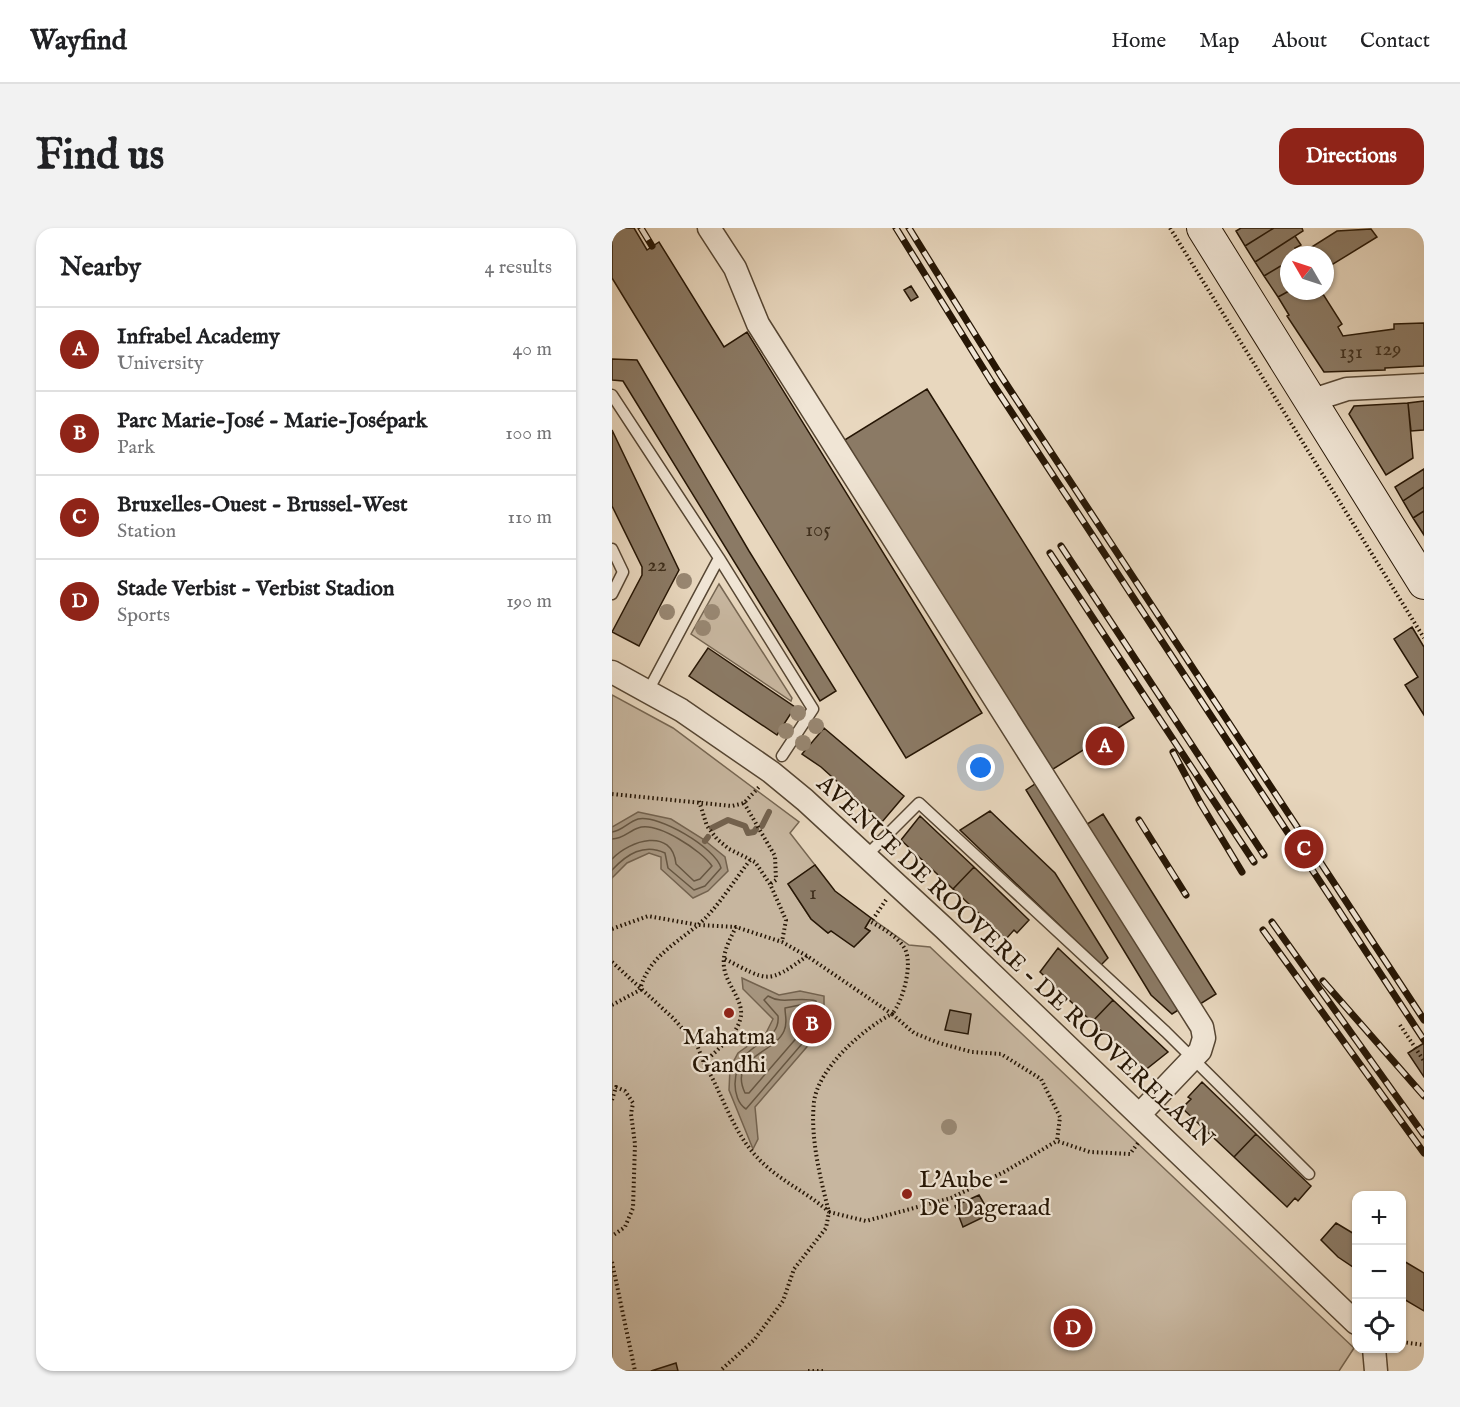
<!DOCTYPE html>
<html lang="en">
<head>
<meta charset="utf-8">
<style>
	body { margin:0; font-family:"IM FELL English",serif; background:#f2f2f2; color:#202124 }
	.controls { position:absolute; right:18px; bottom:18px; display:grid; overflow:hidden; border-radius:12px; box-shadow:0 2px 4px #0004 }
	.controls button { width:54px; height:54px; display:grid; place-items:center; padding:0; border:0; border-bottom:2px solid #e0e0e0; background:#fff; color:#202124; font:30px sans-serif }
	.compass { position:absolute; left:668px; top:18px; width:54px; height:54px; border-radius:50%; background:#fff; box-shadow:0 2px 4px #0004; rotate:309deg }
	.you { position:absolute; left:369px; top:540px; width:21px; height:21px; margin:-15px; border:4px solid #fff; border-radius:50%; background:#1a73e8; box-shadow:0 0 0 9px #1a73e833 }
	.badge { display:grid; place-items:center; width:39px; height:39px; border-radius:50%; background:#8f2418; color:#fff; font-size:20px; font-weight:700 }
	.pin { position:absolute; translate:-50% -50%; border:3px solid #fff; box-shadow:0 2px 6px #0006 }
	.list { margin:0; padding:0; list-style:none }
	h2 { display:flex; justify-content:space-between; align-items:center; height:78px; margin:0; padding:0 24px; font-size:26px }
	h2 small { font-size:20px; font-weight:400; color:#757577 }
	.list li { display:grid; grid-template-columns:39px 1fr auto; gap:18px; align-items:center; box-sizing:border-box; height:84px; padding:0 24px; border-top:2px solid #e0e0e0 }
	.list b { display:block; font-size:22px; white-space:nowrap }
	.list p { margin:0; font-size:20px; white-space:nowrap; color:#757577 }
	.list em { font-size:20px; font-style:normal; color:#757577 }
	.icon { flex:none; width:33px; height:33px; fill:none; stroke:currentColor; stroke-width:2; stroke-linecap:round; stroke-linejoin:round }
	.map { position:relative; flex:none; width:812px; height:1143px; overflow:hidden; border-radius:18px }
	header { display:flex; align-items:center; gap:36px; box-sizing:border-box; height:84px; padding:0 30px; background:#fff; border-bottom:2px solid #e0e0e0 }
	header strong { font-size:28px }
	nav { display:flex; gap:33px; margin-inline-start:auto; font-size:21px }
	.intro { display:flex; align-items:center; justify-content:space-between; box-sizing:border-box; height:144px; padding:0 36px }
	h1 { margin:0; font-size:42px }
	.button { padding:15px 27px; border-radius:18px; background:#8f2418; color:#fff; font-size:21px; font-weight:700 }
	main { display:flex; gap:36px; padding:0 36px }
	aside { flex:1; background:#fff; border-radius:18px; box-shadow:0 2px 4px #0004 }
	.map>svg:first-child { display:block }
	.green { fill:#c7b69f; stroke:#766652; stroke-width:1.5 }
	.water { fill:#a6957f; stroke:#73624e; stroke-width:1.5 }
	.lines { fill:none; stroke-linecap:round; stroke-linejoin:round }
	.shore { stroke:#665642; stroke-width:1.5 }
	.stream { stroke:#73624e; stroke-width:6 }
	.building { fill:#8b7a65; stroke:#261605; stroke-width:1.5 }
	.lane-casing { stroke:#564633; stroke-width:13 }
	.street-casing { stroke:#564633; stroke-width:25 }
	.secondary-casing { stroke:#261605; stroke-width:34 }
	.path { stroke:#261605; stroke-width:4; stroke-dasharray:1.5 3; stroke-linecap:butt }
	.lane { stroke:#f0e5d5; stroke-width:10 }
	.street { stroke:#f0e5d5; stroke-width:22 }
	.secondary { stroke:#f0e5d5; stroke-width:32 }
	.rail-casing { stroke:#261605; stroke-width:7 }
	.rail { stroke:#f0e5d5; stroke-width:4.5; stroke-dasharray:14; stroke-linecap:butt }
	.tree { fill:#988772 }
	.poi-dot { fill:#8f2418; stroke:#f0e5d5; stroke-width:2 }
	.labels { text-anchor:middle; dominant-baseline:central; stroke-width:4.5; stroke-linejoin:round; paint-order:stroke }
	.number-label { font-size:21px; fill:#3f2f1d }
	.street-label { font-size:24px; fill:#261605; stroke:#f0e5d5 }
	.poi-label { font-size:24px; fill:#261605; stroke:#f0e5d5 }
</style>
</head>
<body>
<header>
<strong>Wayfind</strong>
<nav><a>Home</a><a>Map</a><a>About</a><a>Contact</a></nav>
</header>
<div class="intro"><h1>Find us</h1><a class="button">Directions</a></div>
<main>
<aside>
<h2>Nearby<small>4 results</small></h2>
<ul class="list">
<li><span class="badge">A</span><div><b>Infrabel Academy</b><p>University</p></div><em>40 m</em></li>
<li><span class="badge">B</span><div><b>Parc Marie-José - Marie-Josépark</b><p>Park</p></div><em>100 m</em></li>
<li><span class="badge">C</span><div><b>Bruxelles-Ouest - Brussel-West</b><p>Station</p></div><em>110 m</em></li>
<li><span class="badge">D</span><div><b>Stade Verbist - Verbist Stadion</b><p>Sports</p></div><em>190 m</em></li>
</ul>
</aside>
<div class="map">
<svg width="812" height="1143" viewBox="0 0 812 1143">
	<rect width="100%" height="100%" fill="#e8d7be"/>
	<filter id="stains"><feTurbulence type="fractalNoise" baseFrequency=".00333" numOctaves="4"/><feColorMatrix values="0 0 0 0 .2 0 0 0 0 .09 0 0 0 0 .02 0 0 0 .5 -.17"/></filter>
	<radialGradient id="worn" r=".72"><stop offset=".6" stop-color="#630" stop-opacity="0"/><stop offset="1" stop-color="#630" stop-opacity=".3"/></radialGradient>
	<!-- green -->
	<path class="green" d="M107,356L180,470L179,473L79,406Z
		M0,467L61,500L187,594L178,605L203,637L176,656L199,691L216,705L219,703L246,715L258,703L253,700L259,690L297,717L318,719L742,1120L727,1143H0Z"/>
	<!-- water -->
	<path class="water" d="M26,584L59,591L91,611L113,629L116,643L96,663L81,670L49,641V629L37,625L15,635L0,650V599Z
		M130,750L167,767L188,763L212,768V793L206,806L143,879L146,911L141,921L117,862L118,840L126,825L154,805L161,791L131,761Z"/>
	<g class="lines">
		<!-- shore -->
		<path class="shore" d="M0,604C10,603 16,594 26,591C46,586 104,620 109,640L93,658L82,662L56,640L53,625C32,615 15,626 0,642
			M0,611C11,611 17,603 26,600C45,593 90,623 100,638L88,651L82,653L64,636C60,599 18,612 0,631
			M156,768C171,777 186,768 204,773L206,792L201,803L134,881C126,876 123,865 123,856C124,811 169,818 166,788L152,772Z
			M188,777L198,780L194,799L137,865H133C116,829 162,826 172,803C176,795 173,788 173,780Z"/>
		<!-- stream -->
		<path class="stream" d="M150,598L157,584
			M100,600L116,592L133,598L136,605L142,604L144,601
			M93,613L96,609"/>
	</g>
	<!-- building -->
	<path class="building" d="M0,0H22L35,22L47,14L112,119L135,104L370,485L294,530L0,50Z
		M629,0H662L633,18L624,3Z
		M662,0H690L691,3L643,34L633,18Z
		M759,1L765,9L713,41V27H687L725,3Z
		M683,8L689,17L683,20L687,27H677V33L652,48L643,34Z
		M677,33V63L666,69L652,48Z
		M299,58L306,69L299,73L292,62Z
		M677,63H705L708,68L711,66L730,96L726,99L731,108L782,101V96L812,95V138L773,140V142L712,144L675,88L677,87L666,69Z
		M0,131L25,132L137,323L224,463L208,473L11,153L0,152Z
		M315,161L522,490L438,543L231,213Z
		M812,173V202L799,203L796,175Z
		M796,175L801,230L774,247L737,186L742,178Z
		M0,202L67,342L27,418L0,404L30,347V339L0,278Z
		M812,241V259L791,273L783,259Z
		M812,259V283L801,290L791,273Z
		M812,283V307L801,290Z
		M800,399L812,419V487L793,457L806,449L782,411Z
		M96,420L183,479L165,507L77,448Z
		M212,500L292,568L270,594L209,539L190,526Z
		M429,552L568,781L560,786L539,767L414,562Z
		M378,583L443,645L496,730L489,737L348,602Z
		M491,586L604,766L585,778L472,598Z
		M308,588L362,639L341,661L289,612Z
		M203,637L223,663L259,690L253,700L258,703L242,719L219,703L216,705L199,691L176,656Z
		M362,639L417,692L405,705L402,702L394,711L341,661Z
		M446,720L501,772L480,794L428,744Z
		M501,772L556,824L532,843L480,794Z
		M338,782L359,786L356,806L333,802Z
		M812,815V849L796,825Z
		M590,854L644,906L622,929L570,880L579,871L576,869Z
		M644,906L699,958L686,973L683,970L675,979L622,929Z
		M367,967L378,986L351,999L343,978Z
		M724,995L744,1007V1041L726,1029L709,1012Z
		M790,1032L812,1045V1083L790,1070Z
		M64,1135L66,1143H39Z"/>
	<g class="lines">
		<!-- lane casing -->
		<g class="lane-casing">
			<path id="lane" d="M0,167L107,330L36,463
				M0,321L11,344L0,366
				M107,330L201,481L170,528
				M254,628L307,575L554,804L697,946"/>
		</g>
		<!-- street casing -->
		<g class="street-casing">
			<path id="street" d="M97,0L123,40L146,96L590,799L592,810L588,823L527,887
				M698,173L735,161L812,157
				M0,444L69,482L159,544L193,572L333,701L744,1095
				M762,1120L764,1143"/>
		</g>
		<!-- secondary casing -->
		<g class="secondary-casing">
			<path id="secondary" d="M591,0L812,355"/>
		</g>
		<!-- path -->
		<path class="path" d="M558,0L812,410
			M0,566L120,578L132,575L147,559
			M87,573L95,598L105,611L117,621L143,634L158,656L174,692L170,714
			M132,575L163,628L164,652L158,656
			M274,672L259,694C271,700 286,709 293,721C301,737 291,773 280,786L302,805L327,815L360,824L389,826L429,851L448,889L445,913L478,924L518,926L526,915
			M0,701L36,688L86,697L124,699
			M113,731C156,753 155,757 195,728
			M0,734L61,790L85,817L92,835C103,823 124,808 128,792C134,774 114,757 112,739C110,725 118,711 124,699L170,714L195,728L280,786C252,800 206,840 202,874C198,908 208,950 217,984L254,993L339,970L392,944L445,913
			M0,777L28,762C35,731 63,716 86,697C105,681 123,651 139,631
			M788,797L812,833
			M92,835C110,865 120,902 144,928C165,952 194,963 217,984L214,1000L182,1041L171,1073L142,1112L108,1143
			M0,872L4,859L13,863L21,875L19,886L23,916L21,980L13,999L0,1008
			M0,1034L23,1143
			M790,1114L812,1117
			M196,1143H213"/>
		<!-- lane -->
		<use href="#lane" class="lane"/>
		<!-- street -->
		<use href="#street" class="street"/>
		<!-- secondary -->
		<use href="#secondary" class="secondary"/>
		<!-- rail casing -->
		<g class="rail-casing">
			<path id="rail" d="M29,0L40,18
				M284,0L379,153L812,812
				M297,0L389,148L812,792
				M449,318L652,627
				M438,325L642,634
				M561,524L589,576L630,644
				M527,592L574,667
				M660,694L812,907
				M651,702L812,925
				M711,753L812,868"/>
		</g>
		<!-- rail -->
		<use href="#rail" class="rail"/>
	</g>
	<!-- trees -->
	<g class="tree">
		<circle cx="72" cy="353" r="8"/>
		<circle cx="55" cy="384" r="8"/>
		<circle cx="100" cy="384" r="8"/>
		<circle cx="91" cy="400" r="8"/>
		<circle cx="186" cy="485" r="8"/>
		<circle cx="204" cy="498" r="8"/>
		<circle cx="174" cy="503" r="8"/>
		<circle cx="191" cy="515" r="8"/>
		<circle cx="337" cy="899" r="8"/>
	</g>
	<!-- markers -->
	<g class="poi-dot">
		<circle cx="117" cy="785" r="6"/>
		<circle cx="295" cy="966" r="6"/>
	</g>
	<g class="labels">
		<!-- number labels -->
		<g class="number-label">
			<text x="776" y="121">129</text>
			<text x="739" y="124">131</text>
			<text x="206" y="302">105</text>
			<text x="45" y="337">22</text>
			<text x="201" y="665">1</text>
		</g>
		<!-- street labels -->
		<g class="street-label">
			<text transform="translate(403 734) rotate(43)">AVENUE DE ROOVERE - DE ROOVERELAAN</text>
		</g>
		<!-- poi labels -->
		<g class="poi-label">
			<text x="117" y="809">Mahatma<tspan x="117" dy="28">Gandhi</tspan></text>
			<text x="307" y="952" text-anchor="start">L'Aube -<tspan x="307" dy="28">De Dageraad</tspan></text>
		</g>
	</g>
	<rect width="100%" height="100%" filter="url(#stains)"/>
	<rect width="100%" height="100%" fill="url(#worn)"/>
</svg>
<div class="controls">
<button>+</button>
<button>−</button>
<button><svg class="icon" aria-label="locate" viewBox="0 0 24 24"><circle cx="12" cy="12" r="6"/><path d="M12 2v4M12 18v4M2 12h4M18 12h4"/></svg></button>
</div>
<svg class="compass" viewBox="-18 -18 36 36"><path d="M0-13l5 13h-10z" fill="#e53935"/><path d="M0 13l5-13h-10z" fill="#757577"/></svg>
<div class="you"></div>
<div class="pin badge" style="left:493px;top:518px">A</div>
<div class="pin badge" style="left:200px;top:796px">B</div>
<div class="pin badge" style="left:692px;top:621px">C</div>
<div class="pin badge" style="left:461px;top:1100px">D</div>
</div>
</main>
</body>
</html>
